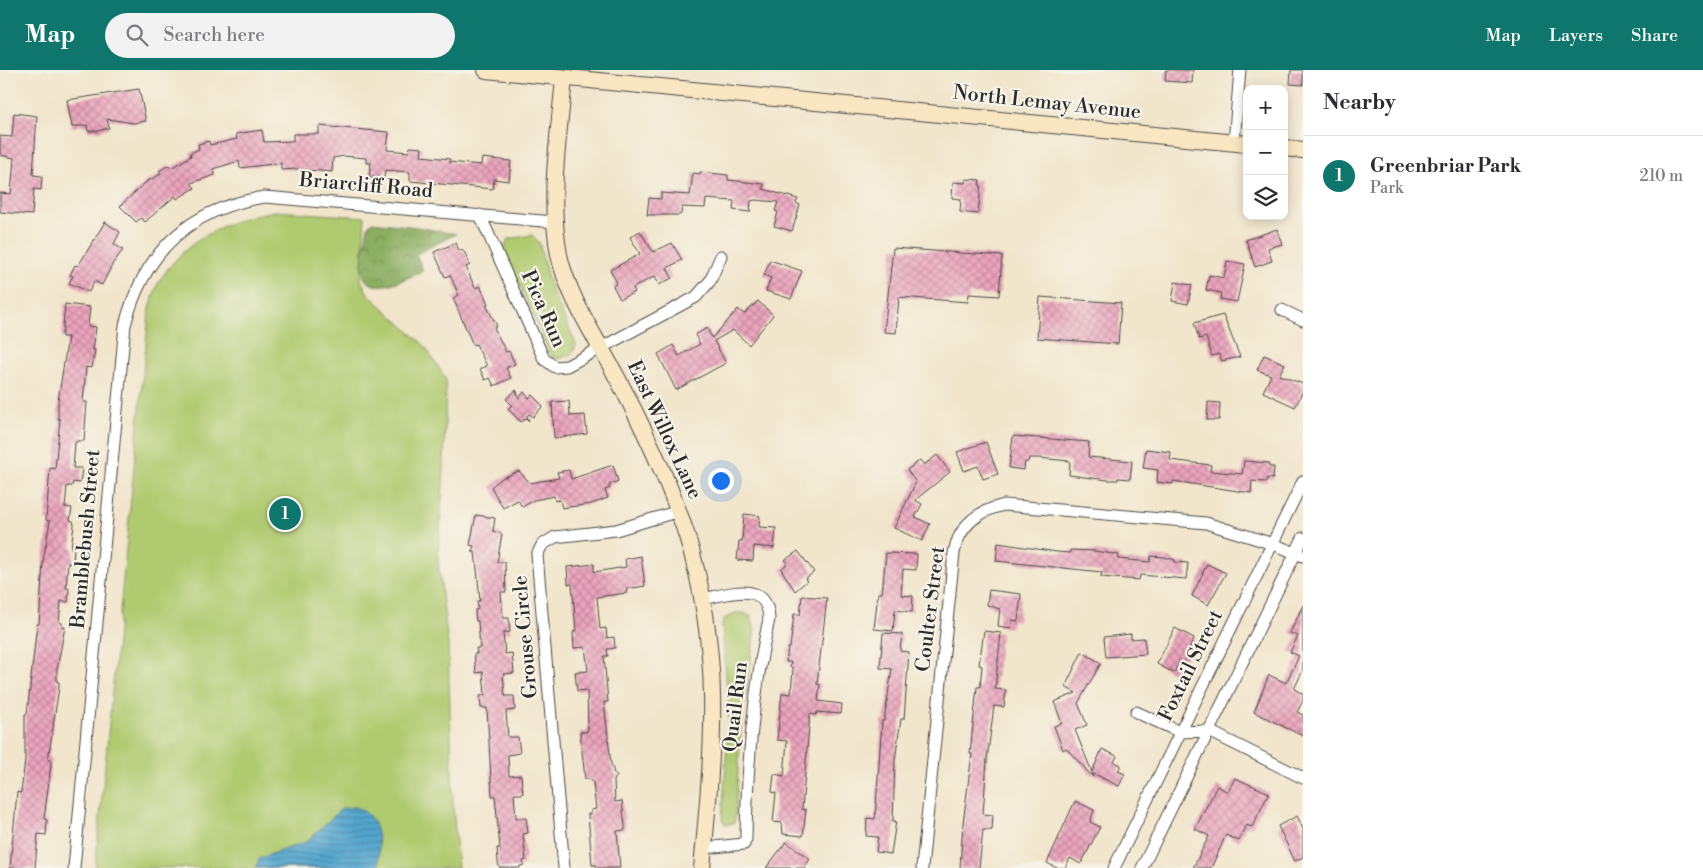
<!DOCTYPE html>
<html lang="en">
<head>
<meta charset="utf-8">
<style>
	body { margin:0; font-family:"Libre Bodoni",serif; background:#f2f2f3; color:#2b2b33 }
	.controls { position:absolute; right:15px; top:15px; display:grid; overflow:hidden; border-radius:10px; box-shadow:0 2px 12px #0003 }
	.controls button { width:45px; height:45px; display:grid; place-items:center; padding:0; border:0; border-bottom:1px solid #e1e1e2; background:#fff; color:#2b2b33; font:25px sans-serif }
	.you { position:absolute; left:720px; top:410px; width:18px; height:18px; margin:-12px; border:4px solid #fff; border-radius:50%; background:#1a73e8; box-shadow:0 0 0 8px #1a73e833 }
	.badge { display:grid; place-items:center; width:32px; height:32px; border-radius:50%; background:#0f766e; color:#fff; font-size:16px; font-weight:700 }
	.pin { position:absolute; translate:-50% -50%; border:2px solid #fff; box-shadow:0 1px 5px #0006 }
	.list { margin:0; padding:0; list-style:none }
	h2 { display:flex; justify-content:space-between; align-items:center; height:65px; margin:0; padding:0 20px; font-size:21px }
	h2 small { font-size:16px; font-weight:400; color:#7c7c81 }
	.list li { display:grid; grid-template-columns:32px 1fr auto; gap:15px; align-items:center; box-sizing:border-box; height:80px; padding:0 20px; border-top:1px solid #e1e1e2 }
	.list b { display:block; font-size:19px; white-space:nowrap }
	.list p { margin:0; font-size:16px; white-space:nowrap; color:#7c7c81 }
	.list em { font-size:16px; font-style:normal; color:#7c7c81 }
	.icon { flex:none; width:28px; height:28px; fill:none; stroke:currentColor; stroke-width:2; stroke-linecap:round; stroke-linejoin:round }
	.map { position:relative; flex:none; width:1303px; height:798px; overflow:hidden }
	header { display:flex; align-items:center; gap:30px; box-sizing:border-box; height:70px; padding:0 25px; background:#0f766e; color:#fff }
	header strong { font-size:24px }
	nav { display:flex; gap:28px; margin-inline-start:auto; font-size:18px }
	.search { width:350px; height:45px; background:#f2f2f3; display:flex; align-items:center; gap:12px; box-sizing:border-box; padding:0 18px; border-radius:28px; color:#7c7c81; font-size:19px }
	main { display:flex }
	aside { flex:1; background:#fff }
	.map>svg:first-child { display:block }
	.green { fill:#b0ca6f; stroke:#6e7a4d }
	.forest { fill:url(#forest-crowns); stroke:#5c6c46 }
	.water { fill:url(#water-rules); stroke:#3f687c }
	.building { fill:url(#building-cross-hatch) }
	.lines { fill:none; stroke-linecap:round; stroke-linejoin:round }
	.street-casing { stroke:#494743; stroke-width:13 }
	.secondary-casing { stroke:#494743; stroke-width:18 }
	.street { stroke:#fff; stroke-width:11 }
	.secondary { stroke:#f9e7c3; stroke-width:16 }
	.labels { text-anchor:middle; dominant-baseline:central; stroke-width:4.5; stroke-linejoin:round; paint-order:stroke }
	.street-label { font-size:20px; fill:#2b2b2b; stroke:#f7f3e8 }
</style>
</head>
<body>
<header>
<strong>Map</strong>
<div class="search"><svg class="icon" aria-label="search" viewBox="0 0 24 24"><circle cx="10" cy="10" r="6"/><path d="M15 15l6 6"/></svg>Search here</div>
<nav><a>Map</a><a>Layers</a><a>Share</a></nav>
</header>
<main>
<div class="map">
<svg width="1303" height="798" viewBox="0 0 1303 798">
	<defs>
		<pattern id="forest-crowns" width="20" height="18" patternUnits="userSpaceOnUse" patternTransform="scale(1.25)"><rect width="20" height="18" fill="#8cae62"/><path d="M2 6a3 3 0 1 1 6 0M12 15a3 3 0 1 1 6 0" fill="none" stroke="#738e51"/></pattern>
		<pattern id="water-rules" width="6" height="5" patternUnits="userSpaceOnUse" patternTransform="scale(1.25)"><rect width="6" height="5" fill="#53a5ce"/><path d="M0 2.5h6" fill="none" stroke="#4587a7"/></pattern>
		<pattern id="building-cross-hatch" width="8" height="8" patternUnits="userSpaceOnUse" patternTransform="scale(1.25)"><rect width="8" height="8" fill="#eba4bd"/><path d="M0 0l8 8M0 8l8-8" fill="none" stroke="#bf869a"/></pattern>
	</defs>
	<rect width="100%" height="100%" fill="#f7f3e8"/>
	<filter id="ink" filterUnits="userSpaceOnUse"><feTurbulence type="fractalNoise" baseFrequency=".02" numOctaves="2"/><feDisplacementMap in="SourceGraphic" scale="10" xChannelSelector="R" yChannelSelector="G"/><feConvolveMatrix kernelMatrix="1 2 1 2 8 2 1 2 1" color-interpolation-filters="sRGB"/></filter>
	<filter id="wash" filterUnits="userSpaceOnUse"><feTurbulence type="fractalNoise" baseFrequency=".0096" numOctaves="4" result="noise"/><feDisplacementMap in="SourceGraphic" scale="20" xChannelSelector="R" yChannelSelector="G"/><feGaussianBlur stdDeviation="1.12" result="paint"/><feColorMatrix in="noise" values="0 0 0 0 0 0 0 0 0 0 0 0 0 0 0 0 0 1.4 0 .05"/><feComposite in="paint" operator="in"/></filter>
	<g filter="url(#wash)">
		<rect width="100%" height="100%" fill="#f1e5cb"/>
		<!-- green -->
		<path class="green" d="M276,141L365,147L361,210L368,224L424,275L446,309L444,397L438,490L448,575L453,735L458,798H95L149,243C152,233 154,219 160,210C186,169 229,148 276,141Z
			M532,165L539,172L550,216L576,274L573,283L560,289L552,287L549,282L504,179L508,169Z
			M735,543H744L750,546L755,559L741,656L735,748L734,753L726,755L722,749L729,646L722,555L724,549Z"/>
		<!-- forest -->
		<path class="forest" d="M372,152L417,157L456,164L416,184L423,201C410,207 366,230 363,202C361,188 366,170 368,156Z"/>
		<!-- water -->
		<path class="water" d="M355,737C381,745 379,775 379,798H255L260,788L306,772L342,738Z"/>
		<g id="blocks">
			<!-- building -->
			<path class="building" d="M1166,0H1193L1192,13L1165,11Z
				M1291,0H1303V15L1290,14Z
				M139,19L146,51L134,53L107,49L109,58L98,61H88L87,55L72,57L67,30Z
				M14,43L37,46L33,105L42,106L41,120L34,119L32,145L0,142V123L11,124L14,88L0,85V66L12,67Z
				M319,56L389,62L387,80L409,82L410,77L422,78L421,86L450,89L449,92L481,95L482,88L511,91L509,111L494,109L493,119L410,111V102L385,100L384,108L369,107L371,93H366V88L344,86L333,88L332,102L296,99L281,100V93L240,98L239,91L213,99L215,105L191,113L195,118L177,129L175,126L145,152L141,148L136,152L120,136L146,112L161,104L159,101L169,95L171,98L191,86L190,83L199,79L198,74L209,71L210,75L237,69L236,64L262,60L264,72L293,71V64H319Z
				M700,102L728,105V110L764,114L763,119L798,129L796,133L800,135L792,161L774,156L778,142L775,141L778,132L755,130L751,131L750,142L733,140L734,131L706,129L705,138L682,137L681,144L679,145H647L649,128L661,129V123L690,125L693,103L700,104Z
				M966,109L980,110L979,115H981L978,144L960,142L961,129L952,128L953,112L965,113Z
				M105,152L120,162L114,174L123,180L113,193L102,215L94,211L89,222L69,213L73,206L70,205L75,195L78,196Z
				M1277,159L1282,174L1268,178L1272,191L1255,197L1246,170Z
				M640,161L653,182L672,173L682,190L667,198L672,208L659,215L655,206L633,218L635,222L620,229L613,216L617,213L610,200L640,184L630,167Z
				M456,173L459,181L462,180L465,183L470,195L466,197L475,218L480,216L488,234L486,235L497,256L494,258L506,282L509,281L515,294L506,298L511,308L494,316L490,308L485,310L480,299L487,296L476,274L473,275L453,228L459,225L450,205L445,207L434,182Z
				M893,178L1002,186L999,226L969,224L968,232L899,227L896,263L884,262Z
				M770,190L802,201L791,229L766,221L771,208L764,205Z
				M1227,191L1245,194L1237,232L1220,229L1221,223L1206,220L1209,205L1224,208Z
				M1175,212L1192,215L1188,234L1172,231Z
				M1040,227L1121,233L1118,274L1037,268Z
				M758,231L773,245L749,275L733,260L714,271L726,293L676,320L658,284L673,275L679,286L700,274L695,265L707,258L712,268L738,239L744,244Z
				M65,234L90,237L88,256L96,257L93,280H95L92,298L86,297L83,332H87L84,371H77L75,373L73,398H82L80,413L73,412L72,416H67L65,437L72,438L70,450L73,451L74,455L71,478H74L73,494L68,493L66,518H69L68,532L61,531L59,552L62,553V557H65L57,599V612H59V617L48,690H51V695L44,749L47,750L46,765L38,764L35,798H10L17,722L21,723L25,690V644H27L37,554H39L43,492L50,451L46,450L50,398L55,399L60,349H58V331L68,267H62Z
				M1223,245L1240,287L1222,291L1219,284L1212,286L1206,267L1199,269L1194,253Z
				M1264,285L1285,294L1279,305L1303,314V321L1295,337L1263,322L1271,305L1257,300Z
				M516,320L519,328L524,322L529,328L532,325L543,336L533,347L529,344L527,346L529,351L526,348L521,352L508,339L512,335L506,329Z
				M569,331L570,346L585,345L587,364L554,368L552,332Z
				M1208,332L1220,333L1219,350H1207Z
				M1013,366L1089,372L1088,387L1132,391L1130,409L1118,408V410H1108L1069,405L1070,391L1038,388H1029L1028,392H1025L1024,400L1009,398Z
				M986,372L998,404L983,409L978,396L964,401L957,382Z
				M1146,379L1171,382L1170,390L1211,395L1210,401L1242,404L1244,391L1269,393V397H1274L1273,409L1267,408V412L1252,411L1251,423L1173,411V414L1157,412L1158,400L1143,398Z
				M937,385L950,402L915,430L922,434L915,447L930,454L922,471L894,458L916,412L907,400L920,390L924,395Z
				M613,395L618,411L609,415L610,418L605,420L608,428L591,434L562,438L560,430L555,431L554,426L534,430L522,437L518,430L503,438L491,417L502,408L519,401L530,413L559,408L557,402L569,400L571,409Z
				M744,444L760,446L759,457L776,458L774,478L754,476L753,491L737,490L739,471H742Z
				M476,445L495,448L493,461L502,464L497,492H505L506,522H501L503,548H509L510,562L503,563L505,584L512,583L514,603L503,604L505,626H514L515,640L506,641L508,667H518L520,683L508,685L509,706L521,705L523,724H514L516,748H526L528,763L523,764L526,790L523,791L524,795L520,796V798H500L498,793L497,778H500L495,726H492L487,638H481L480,626L485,625L483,602L476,603L474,584H477L476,578H480L478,551H476L475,540L478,539L477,531H480L478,509L475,482H472L474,476L470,475Z
				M998,473L1057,482L1070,483V480L1095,481L1119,485L1118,489L1150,492L1151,486L1164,487L1175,490V492L1188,493L1186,509L1140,505L1139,510L1101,507L1102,502L996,491Z
				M798,481L814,502L805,509L807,511L795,521L781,499L788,493L785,490Z
				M886,483L917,484L916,500L903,499L901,525L913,526L912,542L895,540L893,561L874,559L878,523H882Z
				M641,486L645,516L626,519L627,523L597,527L600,559L606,558L607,568L614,567L615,578L607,579L608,586H604L608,632H604L611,694L614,703L617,706L614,710L615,732L622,731L625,756V760L617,761L620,798H597L596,795H592L588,744H591V740L596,739L593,713L590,709H585L580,662H587L588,658L587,620L577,621L575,602L588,601L585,577L574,578L573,562L576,561L572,514H568L567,497L594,494V502L626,497L625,489Z
				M1207,494L1226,503L1208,535L1192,526Z
				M989,520L1021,524L1018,551L1012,550L1011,558L998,556L1000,539L987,535Z
				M802,526L827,528L817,614H820L818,631L842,634L841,644L817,642L816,645L810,644L802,739L806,740L803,766L783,764L782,753L773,752L776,723L772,722L774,704L784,706L787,671L777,670L782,623L791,624L793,598L790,597L791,592H786L788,578H790L794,544L800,545Z
				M1303,535V600L1294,619L1303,624V631L1297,642L1303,645V666L1254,642L1269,605L1286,613L1299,586L1290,582L1298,566L1290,563Z
				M1175,558L1194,568L1184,592L1180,590L1174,603L1157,594Z
				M984,561L1001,563L995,619L1006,620L1004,637L994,636L987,690L983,744L993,745L992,760H983L979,798H960L963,753L972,684H970L977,617H980L982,596L979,595Z
				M883,563L902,564L900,581L909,582L904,649H901L895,690L893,751H896L891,784L876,782L878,767L866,766L867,748L875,749L882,651H884L892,599L880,598Z
				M1131,564V569L1144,568L1146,584L1106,587L1104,567Z
				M1082,582L1101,593L1078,633L1087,655L1075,660L1092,702L1102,679L1117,686L1114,692L1121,695L1118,701L1125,704L1119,716L1092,703L1093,707L1066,678L1063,680L1054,656L1062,653L1054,632L1076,623L1065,617Z
				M1235,708L1269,723L1252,757L1247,755L1239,771L1226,765L1211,798H1193L1209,766L1195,759L1217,716L1228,722Z
				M1075,731L1094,740L1090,752L1100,757L1081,794L1070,788L1065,798H1057L1047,793Z
				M1297,746L1303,759V787L1295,791L1278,756Z
				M786,772L810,789L804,798H766Z"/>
		</g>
	</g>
	<g filter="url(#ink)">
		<use href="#blocks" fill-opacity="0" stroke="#494743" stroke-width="1"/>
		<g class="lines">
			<!-- street casing -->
			<g class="street-casing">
				<path id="street" d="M1234,73L1240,0
					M480,145L544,289L555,297L567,296L696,227L710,211L721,186
					M1282,240L1303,250
					M702,529C729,524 767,509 769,549C753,622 747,694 746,769L744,774L704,778
					M1136,642L1180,662L1209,661L1303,708
					M74,798L125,255C144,182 190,138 265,127L554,152
					M564,798L537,485L542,475L555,467L616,460L679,441
					M922,798L954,483C959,455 978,441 1004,435L1206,453L1273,474L1303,486
					M1114,798L1303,411
					M1142,798L1303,468"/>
			</g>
			<!-- secondary casing -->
			<g class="secondary-casing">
				<path id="secondary" d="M486,0L1247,74
					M564,8C559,66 548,126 559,185C568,226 593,263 613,300C642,354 668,408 687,466C723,584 713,679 702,798
					M1284,78L1303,80"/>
			</g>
			<!-- street -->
			<use href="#street" class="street"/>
			<!-- secondary -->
			<use href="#secondary" class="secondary"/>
		</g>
	</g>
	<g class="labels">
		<!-- street labels -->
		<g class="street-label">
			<text transform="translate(1047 33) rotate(6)">North Lemay Avenue</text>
			<text transform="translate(366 116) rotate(5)">Briarcliff Road</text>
			<text transform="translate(543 239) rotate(66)">Pica Run</text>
			<text transform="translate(664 360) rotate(65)">East Willox Lane</text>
			<text transform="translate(86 469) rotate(-85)">Bramblebush Street</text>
			<text transform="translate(931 539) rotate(-83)">Coulter Street</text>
			<text transform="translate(526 567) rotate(-95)">Grouse Circle</text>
			<text transform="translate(1191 596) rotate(-64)">Foxtail Street</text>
			<text transform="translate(736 637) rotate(-83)">Quail Run</text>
		</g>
	</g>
</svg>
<div class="controls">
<button>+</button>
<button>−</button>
<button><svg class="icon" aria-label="layers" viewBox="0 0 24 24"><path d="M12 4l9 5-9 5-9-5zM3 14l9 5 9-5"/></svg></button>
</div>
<div class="you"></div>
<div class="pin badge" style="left:285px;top:444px">1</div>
</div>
<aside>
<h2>Nearby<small></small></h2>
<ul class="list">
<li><span class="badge">1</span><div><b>Greenbriar Park</b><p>Park</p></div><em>210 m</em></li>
</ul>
</aside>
</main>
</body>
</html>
